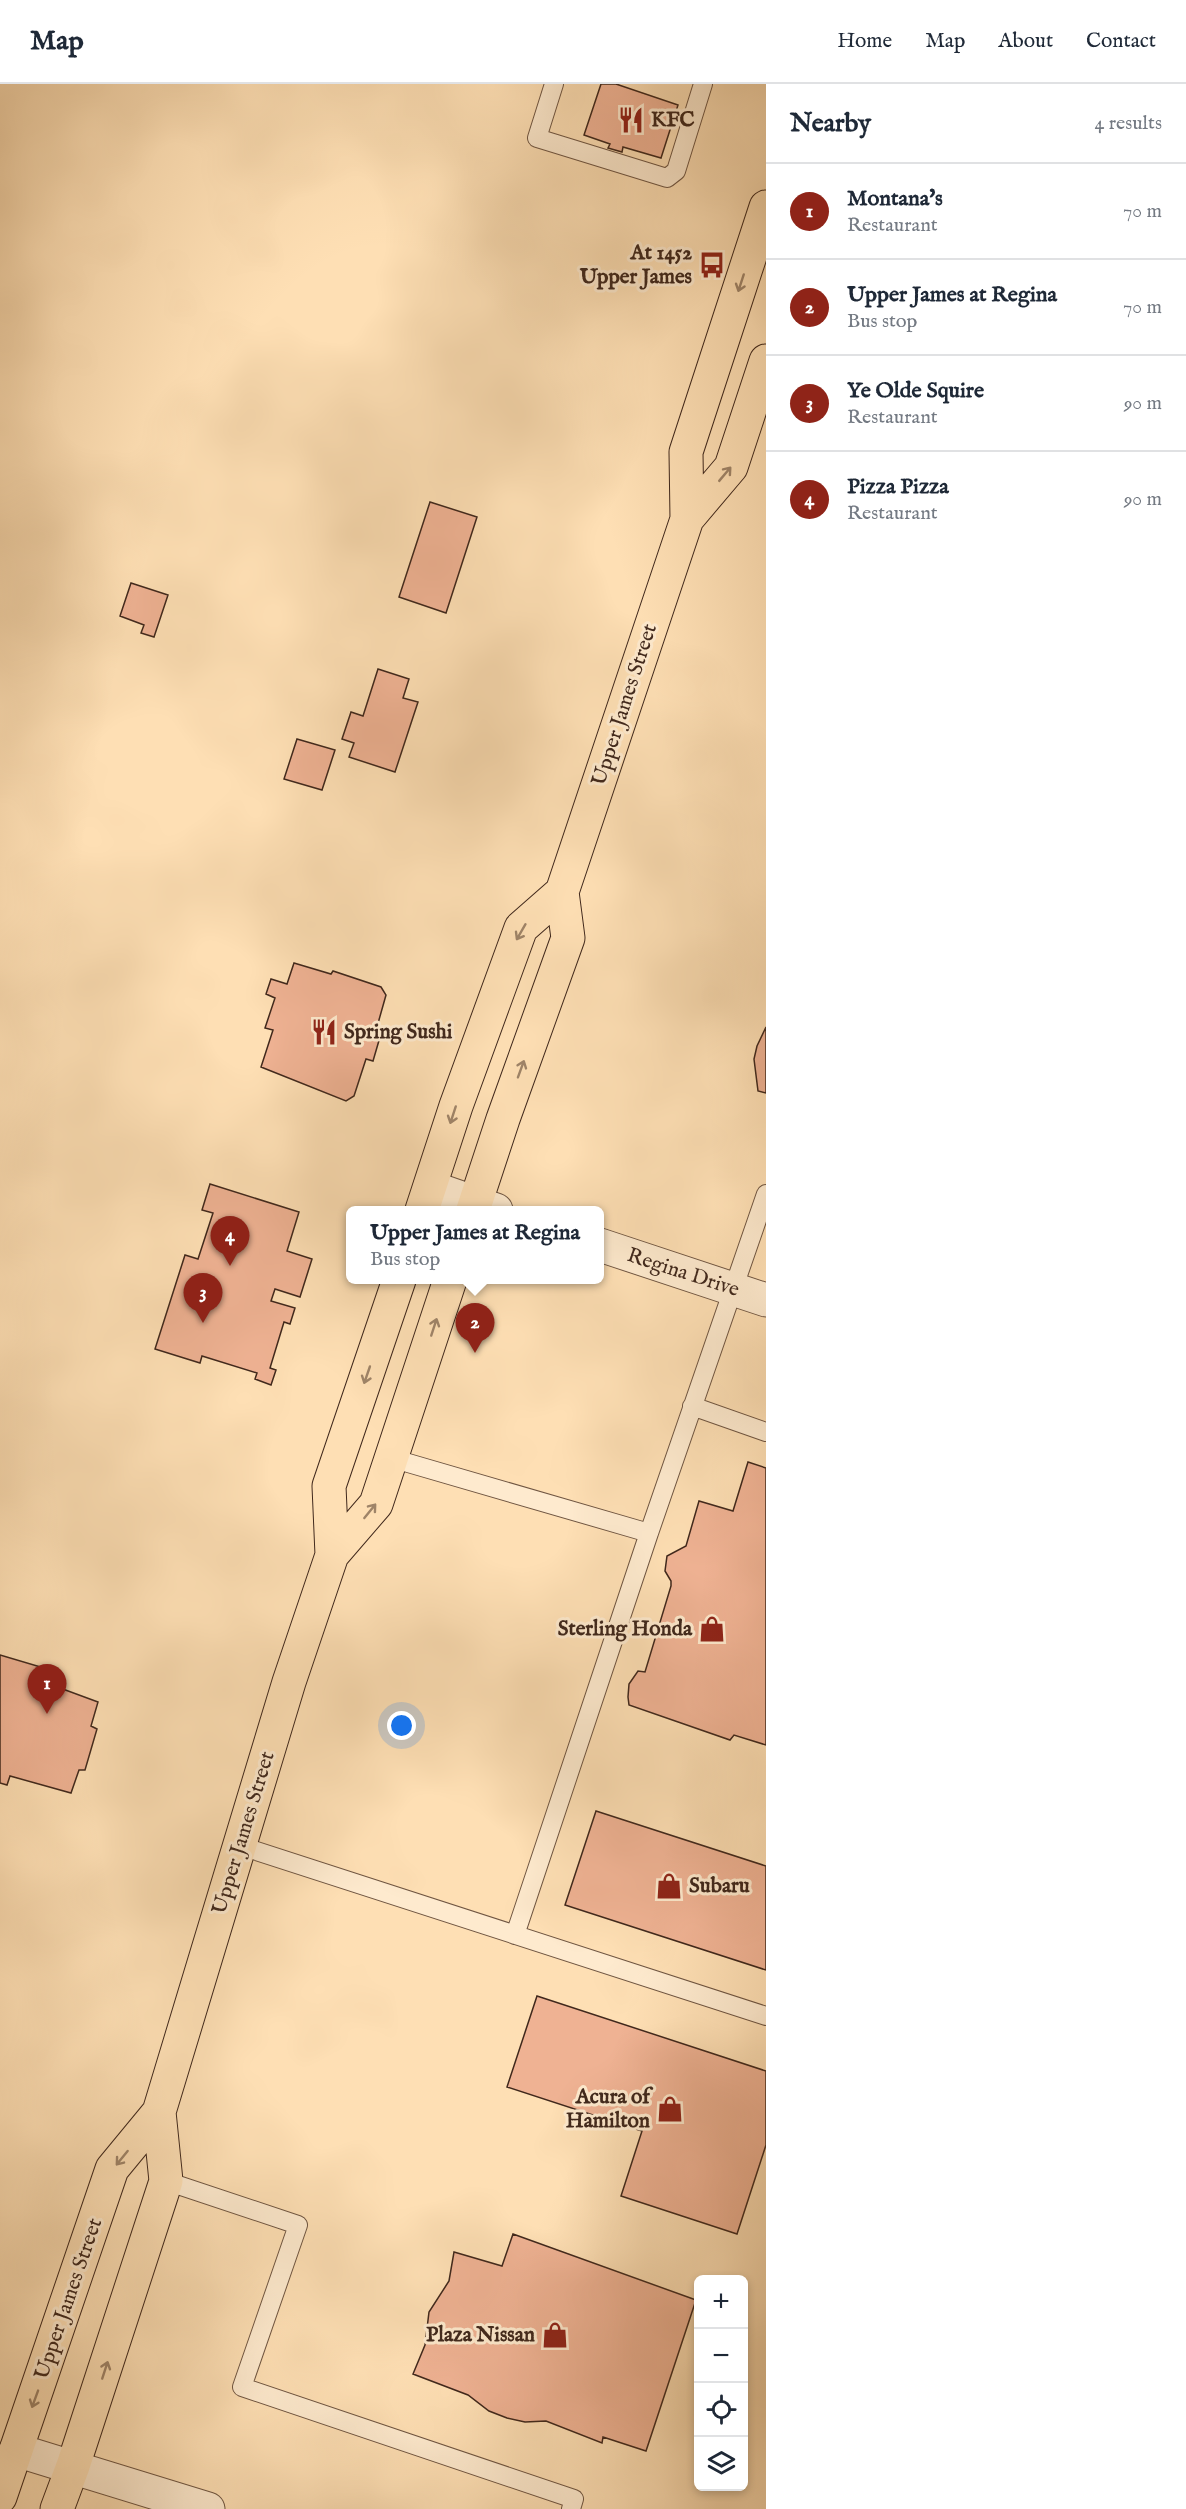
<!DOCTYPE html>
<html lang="en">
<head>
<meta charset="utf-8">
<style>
	body { margin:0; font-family:"IM FELL English",serif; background:#f2f2f3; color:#1f2937 }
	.controls { position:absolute; right:18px; bottom:18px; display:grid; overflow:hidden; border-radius:9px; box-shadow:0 3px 9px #0003 }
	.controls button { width:54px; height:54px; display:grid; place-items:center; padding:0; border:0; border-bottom:2px solid #e0e1e3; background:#fff; color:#1f2937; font:30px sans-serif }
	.you { position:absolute; left:402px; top:1642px; width:21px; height:21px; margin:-15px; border:4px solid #fff; border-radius:50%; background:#1a73e8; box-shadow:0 0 0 9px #1a73e833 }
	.badge { display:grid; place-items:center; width:39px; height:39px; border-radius:50%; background:#8f2418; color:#fff; font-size:20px; font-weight:700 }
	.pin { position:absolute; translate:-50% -50px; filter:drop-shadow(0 2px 3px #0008) }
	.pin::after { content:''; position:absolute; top:32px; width:21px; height:18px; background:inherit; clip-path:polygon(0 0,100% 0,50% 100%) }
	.popup { position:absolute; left:346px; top:1122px; width:258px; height:78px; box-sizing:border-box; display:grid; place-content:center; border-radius:9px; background:#fff; filter:drop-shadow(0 2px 4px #0005); font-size:20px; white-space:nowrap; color:#747a83 }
	.popup b { font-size:22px; color:#1f2937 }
	.popup::after { content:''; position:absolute; left:50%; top:100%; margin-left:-12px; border:12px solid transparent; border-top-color:#fff }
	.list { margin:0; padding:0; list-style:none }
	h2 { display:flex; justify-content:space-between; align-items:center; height:78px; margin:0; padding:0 24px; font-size:26px }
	h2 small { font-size:20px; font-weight:400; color:#747a83 }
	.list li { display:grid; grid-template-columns:39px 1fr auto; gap:18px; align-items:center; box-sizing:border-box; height:96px; padding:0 24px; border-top:2px solid #e0e1e3 }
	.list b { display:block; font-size:22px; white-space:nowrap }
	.list p { margin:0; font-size:20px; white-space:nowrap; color:#747a83 }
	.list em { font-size:20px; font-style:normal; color:#747a83 }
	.icon { flex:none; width:33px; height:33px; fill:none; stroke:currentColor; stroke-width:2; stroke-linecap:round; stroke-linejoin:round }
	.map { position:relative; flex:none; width:766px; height:2425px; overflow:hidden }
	header { display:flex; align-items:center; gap:36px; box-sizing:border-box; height:84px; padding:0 30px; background:#fff; border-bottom:2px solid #e0e1e3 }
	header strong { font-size:28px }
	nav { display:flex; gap:33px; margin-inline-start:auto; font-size:21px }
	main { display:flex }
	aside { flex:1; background:#fff }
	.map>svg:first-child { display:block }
	.building { fill:#efb293; stroke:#40281c; stroke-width:1.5 }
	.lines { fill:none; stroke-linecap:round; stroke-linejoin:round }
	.service-casing { stroke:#705642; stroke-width:20 }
	.minor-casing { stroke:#705642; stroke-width:35 }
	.primary-casing { stroke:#40281c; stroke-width:35 }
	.service { stroke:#feeace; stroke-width:18 }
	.minor { stroke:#feeace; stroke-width:33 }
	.primary { stroke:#fedfb4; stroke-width:33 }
	.oneway { stroke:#9f8468 }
	.labels { text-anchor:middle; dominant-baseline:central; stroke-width:6; stroke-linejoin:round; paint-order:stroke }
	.poi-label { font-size:21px; font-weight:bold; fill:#40281c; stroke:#feeace; text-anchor:end }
	.street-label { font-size:21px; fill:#40281c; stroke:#feeace }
</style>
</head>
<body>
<header>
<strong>Map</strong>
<nav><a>Home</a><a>Map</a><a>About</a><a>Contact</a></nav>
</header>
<main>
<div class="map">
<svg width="766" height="2425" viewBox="0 0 766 2425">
	<rect width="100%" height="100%" fill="#fedfb4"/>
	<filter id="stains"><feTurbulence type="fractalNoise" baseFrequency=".00333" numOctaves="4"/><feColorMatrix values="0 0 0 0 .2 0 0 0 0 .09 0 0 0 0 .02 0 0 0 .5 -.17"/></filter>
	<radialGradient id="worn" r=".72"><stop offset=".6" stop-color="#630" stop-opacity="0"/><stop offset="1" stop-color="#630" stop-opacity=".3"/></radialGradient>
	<!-- building -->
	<path class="building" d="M601,0H616L678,21L661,74L623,63L622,68L608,64L610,60L584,51Z
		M430,418L477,433L446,529L399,513Z
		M131,499L168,511L154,553L141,549L144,541L120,532Z
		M378,585L409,595L403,614L418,618L395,688L349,673L354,659L342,655L351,628L363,632Z
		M297,655L335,666L322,706L284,695Z
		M294,879L331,890L333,887L381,903L386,911L375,950L380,953L373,977L366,975L354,1012L346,1017L261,983L273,946L265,944L275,914L266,910L271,895L287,900Z
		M766,943V1009L758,1007L754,975L757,962Z
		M210,1100L299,1128L287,1167L312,1175L300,1213L275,1205L271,1217L295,1224L290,1240L284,1238L270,1284L276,1286L271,1301L255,1295L257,1289L202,1272L200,1279L155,1265L185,1171L198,1175L213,1129L202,1126Z
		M748,1378L766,1384V1661L734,1651L730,1656L681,1639L629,1621L628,1613L629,1600L638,1587L645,1588L671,1502V1497L665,1487L667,1472L686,1462L699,1417L733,1427Z
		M0,1571L44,1584L41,1597L98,1618L91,1642L97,1645L85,1686H79L71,1709L10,1692L7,1701L0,1699Z
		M596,1727L766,1782V1886L565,1821Z
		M537,1912L766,1987V2061L737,2150L621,2112L642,2047L507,2003Z
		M513,2150L696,2216L646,2367L603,2353L602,2359L546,2337L525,2338L507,2334L489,2327L468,2311L413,2290L425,2261L429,2228L449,2197L454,2168L502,2182Z"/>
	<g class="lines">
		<!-- service casing -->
		<g class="service-casing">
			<path id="service" d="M554,0L537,54L667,94L676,87L703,0
				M692,1322L766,1348
				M391,1374L649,1449L766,1110
				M241,1762L766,1932
				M515,1851L649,1449
				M166,2097L298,2141L242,2303L574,2415L571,2425"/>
		</g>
		<!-- minor casing -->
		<g class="minor-casing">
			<path id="minor" d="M430,1103L496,1126
				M600,1161L766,1216
				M16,2366L208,2425"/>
		</g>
		<!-- primary casing -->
		<g class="primary-casing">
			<path id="primary" d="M687,435L731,383L766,277
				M422,1126L456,1022L521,844L562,808
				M473,1126L503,1035L568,854L562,808L687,435L686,368L766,123
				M332,1471L376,1420L450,1196
				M0,2413L112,2085L159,2028L289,1598L332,1471L329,1402L399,1196
				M57,2425L73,2382L166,2097L159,2028"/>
		</g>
		<!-- service -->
		<use href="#service" class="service"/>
		<!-- minor -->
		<use href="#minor" class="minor"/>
		<!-- primary -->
		<use href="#primary" class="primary"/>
	</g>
	<!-- one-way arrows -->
	<defs><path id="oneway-shaft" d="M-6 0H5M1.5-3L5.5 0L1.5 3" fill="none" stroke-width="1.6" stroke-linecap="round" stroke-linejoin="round" transform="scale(1.5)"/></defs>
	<g class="oneway">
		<use href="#oneway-shaft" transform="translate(741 199) rotate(108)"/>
		<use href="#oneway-shaft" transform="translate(725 390) rotate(-50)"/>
		<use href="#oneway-shaft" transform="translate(521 848) rotate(120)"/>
		<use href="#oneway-shaft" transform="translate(521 985) rotate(-70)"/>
		<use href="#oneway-shaft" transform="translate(453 1031) rotate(108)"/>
		<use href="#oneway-shaft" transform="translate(434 1243) rotate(-72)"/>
		<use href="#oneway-shaft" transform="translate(367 1291) rotate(109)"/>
		<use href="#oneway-shaft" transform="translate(370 1427) rotate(-51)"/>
		<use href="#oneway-shaft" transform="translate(122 2074) rotate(129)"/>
		<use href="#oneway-shaft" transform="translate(105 2286) rotate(-72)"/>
		<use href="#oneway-shaft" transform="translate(35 2315) rotate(110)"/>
	</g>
	<!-- icons -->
	<defs>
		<g id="restaurant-bare" transform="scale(2.07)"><path d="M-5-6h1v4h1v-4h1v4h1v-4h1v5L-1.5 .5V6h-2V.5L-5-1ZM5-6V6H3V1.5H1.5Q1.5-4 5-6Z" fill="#8f2418" stroke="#feeace" stroke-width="2.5" paint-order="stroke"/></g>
		<g id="bus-bare" transform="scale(2.07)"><path d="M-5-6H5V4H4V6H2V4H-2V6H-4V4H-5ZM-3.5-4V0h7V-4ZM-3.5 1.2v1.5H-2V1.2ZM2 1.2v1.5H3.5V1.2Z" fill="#8f2418" stroke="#feeace" stroke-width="2.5" paint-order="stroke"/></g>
		<g id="shop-bare" transform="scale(2.07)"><path d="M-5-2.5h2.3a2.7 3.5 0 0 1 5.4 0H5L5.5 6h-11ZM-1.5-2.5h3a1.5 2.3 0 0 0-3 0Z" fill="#8f2418" stroke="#feeace" stroke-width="2.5" paint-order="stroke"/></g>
	</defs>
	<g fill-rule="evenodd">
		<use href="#restaurant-bare" x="631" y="36"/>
		<use href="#bus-bare" x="712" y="181"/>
		<use href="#restaurant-bare" x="324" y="948"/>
		<use href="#shop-bare" x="712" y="1545"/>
		<use href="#shop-bare" x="669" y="1802"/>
		<use href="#shop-bare" x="670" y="2025"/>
		<use href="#shop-bare" x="555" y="2251"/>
	</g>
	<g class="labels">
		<!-- poi labels -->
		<g class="poi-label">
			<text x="651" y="36" text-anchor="start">KFC</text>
			<text x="692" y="169">At 1452<tspan x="692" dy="24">Upper James</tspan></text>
			<text x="344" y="948" text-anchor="start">Spring Sushi</text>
			<text x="692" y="1545">Sterling Honda</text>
			<text x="689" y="1802" text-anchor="start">Subaru</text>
			<text x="650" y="2013">Acura of<tspan x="650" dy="24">Hamilton</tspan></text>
			<text x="535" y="2251">Plaza Nissan</text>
		</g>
		<!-- street labels -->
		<g class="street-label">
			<text transform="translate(625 621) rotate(-72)">Upper James Street</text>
			<text transform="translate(683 1189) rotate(18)">Regina Drive</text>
			<text transform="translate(244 1749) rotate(-73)">Upper James Street</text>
			<text transform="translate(69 2215) rotate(-71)">Upper James Street</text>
		</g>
	</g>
	<rect width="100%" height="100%" filter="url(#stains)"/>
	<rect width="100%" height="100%" fill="url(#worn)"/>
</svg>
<div class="controls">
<button>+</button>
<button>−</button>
<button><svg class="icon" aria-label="locate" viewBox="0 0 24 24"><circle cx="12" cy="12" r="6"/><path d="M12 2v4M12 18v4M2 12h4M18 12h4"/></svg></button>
<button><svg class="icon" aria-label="layers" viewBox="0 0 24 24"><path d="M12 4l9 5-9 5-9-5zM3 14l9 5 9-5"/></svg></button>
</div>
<div class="you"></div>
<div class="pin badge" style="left:47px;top:1630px">1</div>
<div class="pin badge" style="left:475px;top:1269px">2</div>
<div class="popup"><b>Upper James at Regina</b>Bus stop</div>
<div class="pin badge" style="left:203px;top:1239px">3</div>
<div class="pin badge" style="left:230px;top:1182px">4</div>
</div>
<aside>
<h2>Nearby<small>4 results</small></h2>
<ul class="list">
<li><span class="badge">1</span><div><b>Montana's</b><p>Restaurant</p></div><em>70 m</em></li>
<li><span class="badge">2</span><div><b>Upper James at Regina</b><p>Bus stop</p></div><em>70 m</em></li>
<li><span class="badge">3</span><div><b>Ye Olde Squire</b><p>Restaurant</p></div><em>90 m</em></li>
<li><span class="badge">4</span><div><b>Pizza Pizza</b><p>Restaurant</p></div><em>90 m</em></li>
</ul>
</aside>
</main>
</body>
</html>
